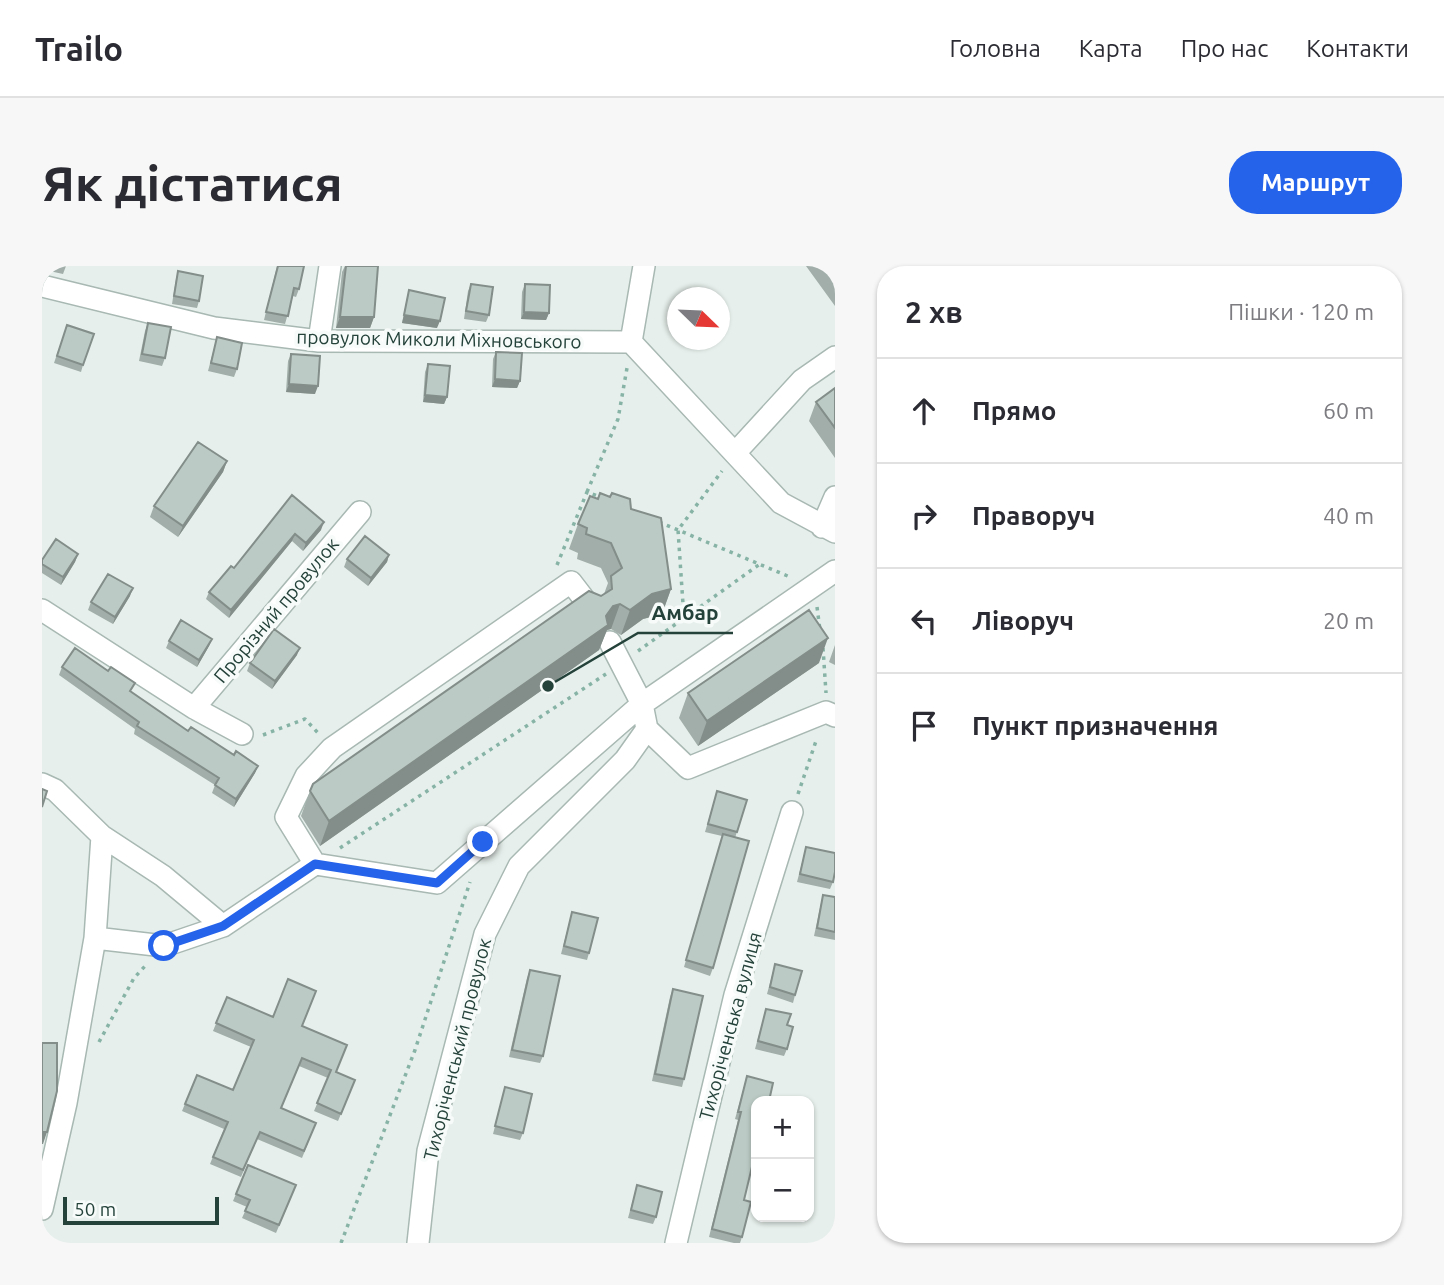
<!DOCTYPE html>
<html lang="uk">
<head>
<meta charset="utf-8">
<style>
	body { margin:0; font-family:Ubuntu,sans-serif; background:#f7f7f7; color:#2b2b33 }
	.controls { position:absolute; right:21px; bottom:21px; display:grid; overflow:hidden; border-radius:14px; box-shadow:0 2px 5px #0004 }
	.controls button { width:63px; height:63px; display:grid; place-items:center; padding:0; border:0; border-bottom:2px solid #e1e1e2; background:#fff; color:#2b2b33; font:35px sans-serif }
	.compass { position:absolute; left:625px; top:21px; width:63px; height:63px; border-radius:50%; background:#fff; box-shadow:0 2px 5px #0004; rotate:113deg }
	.scale { position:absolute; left:21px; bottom:18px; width:156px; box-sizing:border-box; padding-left:7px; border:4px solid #24423a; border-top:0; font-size:19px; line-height:24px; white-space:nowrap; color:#24423a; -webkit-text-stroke:5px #f7fbf9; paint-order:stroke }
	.stop { position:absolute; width:21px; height:21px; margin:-16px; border:5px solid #2563eb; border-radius:50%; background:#fff }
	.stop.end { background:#2563eb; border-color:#fff; box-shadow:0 2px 7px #0008 }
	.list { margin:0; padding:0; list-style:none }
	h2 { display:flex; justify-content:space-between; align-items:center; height:91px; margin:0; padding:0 28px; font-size:30px }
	h2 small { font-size:23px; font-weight:400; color:#7c7c81 }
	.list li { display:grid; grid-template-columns:46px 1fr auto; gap:21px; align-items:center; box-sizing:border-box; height:105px; padding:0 28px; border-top:2px solid #e1e1e2 }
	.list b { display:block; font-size:26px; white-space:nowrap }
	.list em { font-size:23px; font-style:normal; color:#7c7c81 }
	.icon { flex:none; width:38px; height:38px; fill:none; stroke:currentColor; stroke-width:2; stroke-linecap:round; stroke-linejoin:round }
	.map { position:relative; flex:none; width:793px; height:977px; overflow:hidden; border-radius:28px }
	header { display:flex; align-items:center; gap:42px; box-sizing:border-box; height:98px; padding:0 35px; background:#fff; border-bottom:2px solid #e1e1e2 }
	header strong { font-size:33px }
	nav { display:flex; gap:38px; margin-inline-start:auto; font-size:24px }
	.intro { display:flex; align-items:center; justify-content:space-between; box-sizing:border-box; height:168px; padding:0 42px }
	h1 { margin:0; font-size:49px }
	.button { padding:18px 32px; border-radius:28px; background:#2563eb; color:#fff; font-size:24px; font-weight:700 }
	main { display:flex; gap:42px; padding:0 42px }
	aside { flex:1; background:#fff; border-radius:28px; box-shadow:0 2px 5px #0004 }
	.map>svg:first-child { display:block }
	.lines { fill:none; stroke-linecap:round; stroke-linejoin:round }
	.minor-casing { stroke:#a8b8b2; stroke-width:24 }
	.path { stroke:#86b3a5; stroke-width:3.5; stroke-dasharray:3.5 5; stroke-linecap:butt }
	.minor { stroke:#fff; stroke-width:21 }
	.wall { fill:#a1aea9 }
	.shaded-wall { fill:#838d89 }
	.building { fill:#bbcac4; stroke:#838d89; stroke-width:2 }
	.route { stroke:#2563eb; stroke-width:9 }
	.labels { text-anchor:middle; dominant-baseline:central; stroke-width:7; stroke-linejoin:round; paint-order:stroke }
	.street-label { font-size:19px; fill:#24423a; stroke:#f7fbf9 }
	.leader { fill:none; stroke:#24423a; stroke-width:2.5 }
	.callout-dot { fill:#24423a; stroke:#f7fbf9; stroke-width:2.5 }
	.callout-label { font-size:21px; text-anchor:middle; font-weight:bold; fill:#24423a; stroke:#f7fbf9; stroke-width:7; stroke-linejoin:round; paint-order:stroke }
</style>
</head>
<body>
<header>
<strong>Trailo</strong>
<nav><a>Головна</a><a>Карта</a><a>Про нас</a><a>Контакти</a></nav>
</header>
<div class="intro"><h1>Як дістатися</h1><a class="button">Маршрут</a></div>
<main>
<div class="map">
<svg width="793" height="977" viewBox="0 0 793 977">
	<rect width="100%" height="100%" fill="#e6efeb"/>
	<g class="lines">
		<!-- minor casing -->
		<g class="minor-casing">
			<path id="minor" d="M0,20L172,62L277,75L589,76
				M277,75L288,0
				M589,76L739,237L793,266
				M589,76L602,0
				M694,186L760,114L793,91
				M780,261L793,231
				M0,344L152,442L200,468
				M152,442L318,246
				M605,463L646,502L784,446L793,450
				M0,518L13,524L60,570L121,610L181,660
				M273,598L395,617L600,438L793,305
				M273,598L244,551L264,510L290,482L529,316L549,342
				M53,672L122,680L181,660L273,598
				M0,943L24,837L53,672L60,570
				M376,977L386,885L443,668L477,600L583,494L605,463L600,438L568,376
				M634,977L693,729L750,546"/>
		</g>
		<!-- path -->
		<path class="path" d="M545,226L576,153L585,102
			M617,256L748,311
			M515,299L545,226L558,231
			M775,341L778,364
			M642,353L636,264L680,205
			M781,382L784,427
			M596,385L718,298
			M221,469L263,453L277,468
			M756,528L775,472
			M298,582L564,408
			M57,776L92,712L104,699
			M299,977L373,784L428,616"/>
		<!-- minor -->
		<use href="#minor" class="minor"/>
	</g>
	<!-- wall -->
	<path class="wall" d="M4,0H24L21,8L3,4Z
		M235,0H262L257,23L254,31L251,30L243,58L222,54Z
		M303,0H336L332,51L328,62H294L300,6Z
		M764,0H793V40Z
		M136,5L157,35L155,42L130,38L134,13Z
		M429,18L447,49L444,56L422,53L426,25Z
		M483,18L507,47L504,54L479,53L480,26Z
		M367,24L395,62L360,57L365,32Z
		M106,57L123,92L120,100L97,95L103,65Z
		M25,59L41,99L39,106L12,97Z
		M175,71L195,103L192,111L166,105Z
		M454,86L478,115L475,122L450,121L451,93Z
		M249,88L273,128L244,126L246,95Z
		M386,98L405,131L402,138L381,136L383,106Z
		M793,122V192L767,155L774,136Z
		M185,195L181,206L136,271L108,251L112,240Z
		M250,229L279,264L261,285L250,275L187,352L164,333L167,326L192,302Z
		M589,243L629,323L620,348L601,353L579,369L569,363L565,364L557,384L278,580L259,550L268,525L562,328L566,317L559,302L535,293L536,287L527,283L536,258Z
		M36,288L33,296L19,319L0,307V294Z
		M347,289L345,296L326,320L302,301L305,293Z
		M88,330L71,358L46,344L49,336Z
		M170,373L167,380L155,401L124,382L127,375Z
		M793,379V399L787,396Z
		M255,389L230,423L205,405L208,397Z
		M777,397L656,480L637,452L646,427Z
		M20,401L89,426L146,465L192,489L216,500L213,507L192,541L170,527L173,519L92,468L93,463L17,409Z
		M675,525L705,534L693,572L671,702L668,710L642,701L680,570L663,566Z
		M764,581L791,616L788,623L755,616Z
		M781,629L793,631V674L772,670L779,637Z
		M530,646L547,687L545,694L519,688Z
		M733,698L753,729L751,737L725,728Z
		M488,704L501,790L498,797L467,791L485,712Z
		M631,723L642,813L640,821L610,815L628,731Z
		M185,731L231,751L260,760L294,806L313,814L296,855L272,845L286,812L257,800L239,843L274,857L260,892L215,873L199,911L168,898L182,863L140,845L155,809L191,824L209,781L171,765Z
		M724,743L745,759V783L742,790L713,783Z
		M705,810L700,971L698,977H692L667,971L696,854L693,853Z
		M463,821L481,867L478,874L451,868Z
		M206,899L251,927L234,967L200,952L205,941L191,935Z
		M595,919L614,951L611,958L586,952Z"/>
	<!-- shaded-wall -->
	<path class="shaded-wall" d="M482,46L507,47L504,54L479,53Z
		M362,49L398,55L395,62L360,57Z
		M298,51H332L328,62H294Z
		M453,113L478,115L475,122L450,121Z
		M247,118L276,120L273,128L244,126Z
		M383,129L405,131L402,138L381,136Z
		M185,195L181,206L136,271L141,260Z
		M282,256L279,264L261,285L264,277Z
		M253,268L250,275L187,352L189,344Z
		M36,288L33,296L19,319L21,311Z
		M347,289L345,296L326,320L329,312Z
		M91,322L88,330L71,358L73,351Z
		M629,323L620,348L601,353L579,369L588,344L610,328Z
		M578,338L569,363L565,364L557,384L278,580L287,555L564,350L571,340Z
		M786,372L777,397L656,480L665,455Z
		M170,373L167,380L155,401L157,394Z
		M258,382L255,389L230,423L233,415Z
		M216,500L213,507L192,541L194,533Z
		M0,866H5L1,878H0Z"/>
	<!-- building -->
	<path class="building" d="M236,0H262L257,23L252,22L246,50L224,46Z
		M304,0H336L332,51H298Z
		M785,0H793V11Z
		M136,5L161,10L157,35L132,30Z
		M429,18L451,21L447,49L424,45Z
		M483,18L508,19L507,47L482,46Z
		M367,24L403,32L398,55L362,49Z
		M106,57L129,61L123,92L100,88Z
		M25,59L52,68L41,99L15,90Z
		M175,71L200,77L195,103L169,97Z
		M454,86L480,87L478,115L453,113Z
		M249,88L278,90L276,120L247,118Z
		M386,98L408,100L405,131L383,129Z
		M793,122V162L774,136Z
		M156,176L185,195L141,260L112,240Z
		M558,227L568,231L570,227L588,233L589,243L619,252L629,323L610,328L588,344L578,338L571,340L564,350L566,359L287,555L268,525L271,518L547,325L559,330L570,323L569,310L580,302L569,277L544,268L545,262L536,258L548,230L556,233Z
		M250,229L282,256L264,277L253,268L189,344L167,326L189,300L192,302Z
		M323,270L347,289L329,312L305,293Z
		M14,273L36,288L21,311L0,298V294Z
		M66,308L91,322L73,351L49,336Z
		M767,344L786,372L665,455L646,427Z
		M139,354L170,373L157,394L127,375Z
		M232,363L258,382L233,415L208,397Z
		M33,382L66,405L69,401L93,417L88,425L146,465L149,461L192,489L194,485L216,500L194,533L173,519L177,512L95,460L97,456L20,401Z
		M0,523L5,525L0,541Z
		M675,525L705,534L695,566L666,558Z
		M681,568L707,575L671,702L644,694Z
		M764,581L793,587V606L791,616L758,608Z
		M781,629L793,631V666L775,662Z
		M530,646L556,652L547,687L522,680Z
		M733,698L760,705L753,729L728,721Z
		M488,704L518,710L501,790L470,784Z
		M246,713L274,725L260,760L305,779L294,806L313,814L299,848L275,837L289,804L260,792L239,842L274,857L262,885L218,866L201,904L171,891L186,856L143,838L155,809L191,824L212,774L174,757L185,731L231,751Z
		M631,723L661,730L642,813L613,808Z
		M724,743L749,748L745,759L751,761L745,783L716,775Z
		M0,777H15V825L5,866H0Z
		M705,810L731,817L727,835H714V884L702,934L709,936L700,971L670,963L699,846H696Z
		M463,821L490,828L481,867L453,860Z
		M206,899L254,919L237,959L203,945L208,934L194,928Z
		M595,919L620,926L614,951L589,944Z"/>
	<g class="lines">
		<!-- route -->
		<path class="route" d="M122,680L181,660L273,598L395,617L441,576"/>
	</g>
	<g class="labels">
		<!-- street labels -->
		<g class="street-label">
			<text transform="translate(397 73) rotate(1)">провулок Миколи Міхновського</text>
			<text transform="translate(234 344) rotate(-50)">Прорізний провулок</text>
			<text transform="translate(688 760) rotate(-75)">Тихоріченська вулиця</text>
			<text transform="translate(415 783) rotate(-76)">Тихоріченський провулок</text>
		</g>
	</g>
	<!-- callouts -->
	<path class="leader" d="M506 420L596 367H691"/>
	<circle class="callout-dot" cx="506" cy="420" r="7"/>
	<g class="callout-label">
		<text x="643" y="354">Амбар</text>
	</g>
</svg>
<div class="controls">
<button>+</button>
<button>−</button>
</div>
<svg class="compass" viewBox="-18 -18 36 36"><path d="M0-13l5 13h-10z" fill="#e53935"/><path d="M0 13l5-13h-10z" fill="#7c7c81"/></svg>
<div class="scale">50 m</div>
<div class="stop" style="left:122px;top:680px"></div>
<div class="stop end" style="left:441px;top:576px"></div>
</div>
<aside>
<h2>2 хв<small>Пішки · 120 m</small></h2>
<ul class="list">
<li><svg class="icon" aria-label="ahead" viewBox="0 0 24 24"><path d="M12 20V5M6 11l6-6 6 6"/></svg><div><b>Прямо</b></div><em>60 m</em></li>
<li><svg class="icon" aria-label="right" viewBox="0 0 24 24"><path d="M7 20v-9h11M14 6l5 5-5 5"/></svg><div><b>Праворуч</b></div><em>40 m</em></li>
<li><svg class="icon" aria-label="left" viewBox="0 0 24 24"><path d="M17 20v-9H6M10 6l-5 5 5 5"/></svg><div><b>Ліворуч</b></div><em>20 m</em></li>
<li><svg class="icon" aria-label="arrive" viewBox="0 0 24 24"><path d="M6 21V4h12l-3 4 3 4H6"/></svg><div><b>Пункт призначення</b></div></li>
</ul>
</aside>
</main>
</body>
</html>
